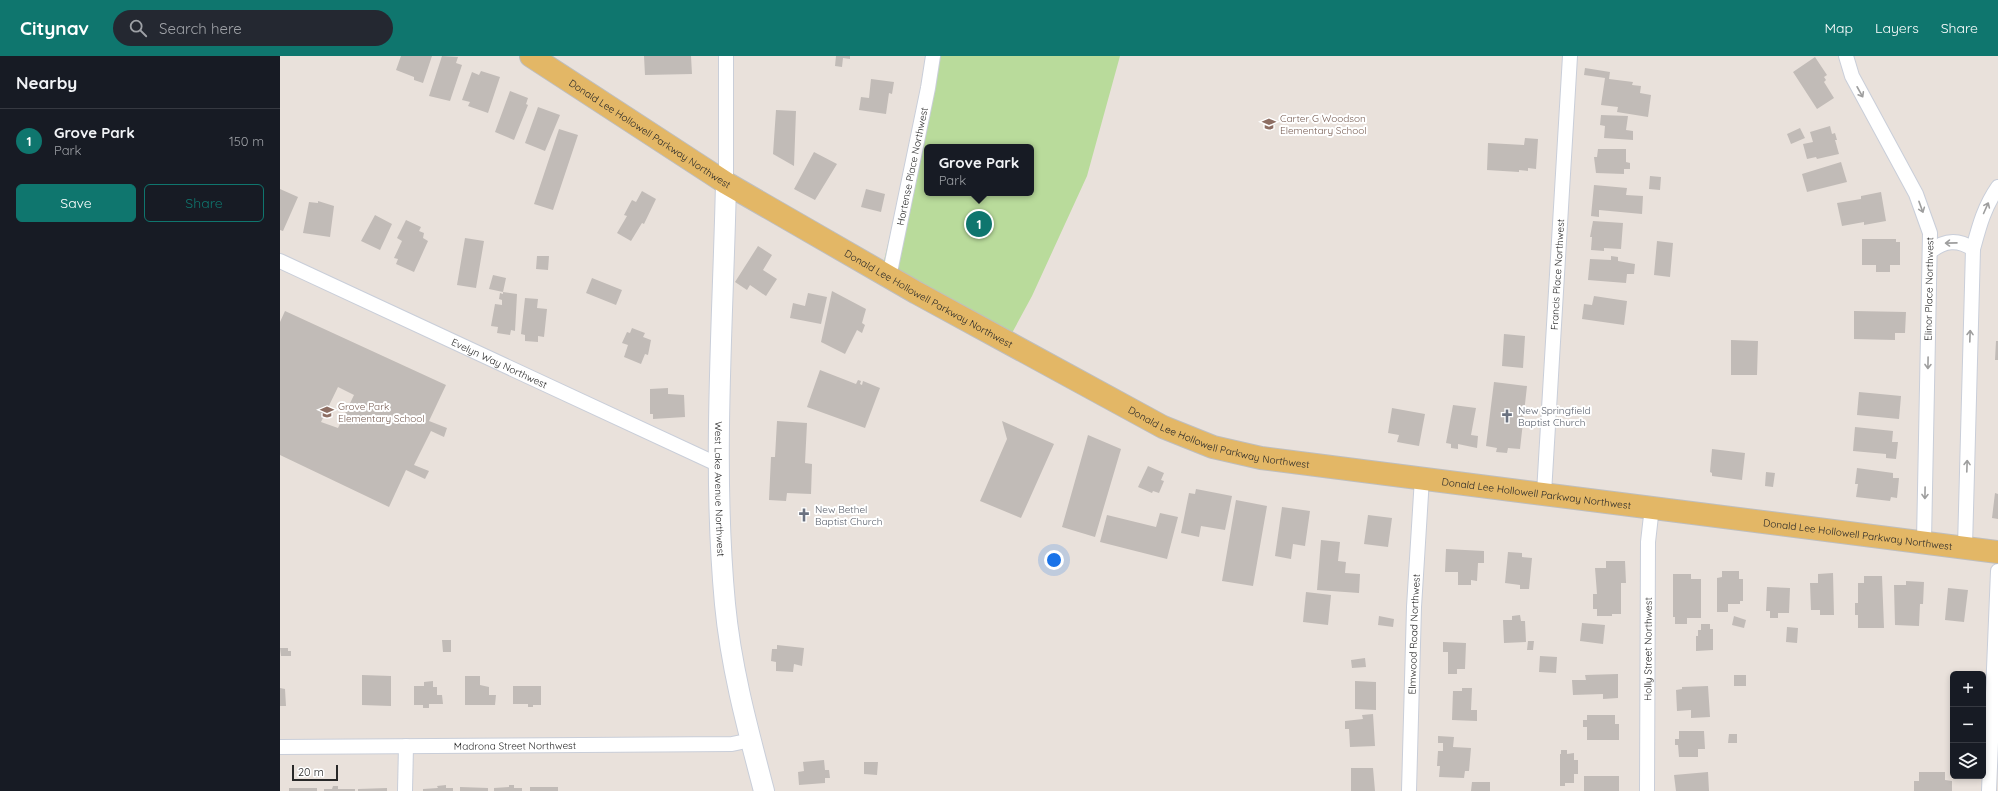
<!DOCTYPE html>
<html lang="en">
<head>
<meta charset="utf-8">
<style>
	body { margin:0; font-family:Quicksand,sans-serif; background:#242831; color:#f1f3f6 }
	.controls { position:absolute; right:12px; bottom:12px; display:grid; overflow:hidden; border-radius:6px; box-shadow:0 2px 6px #0003 }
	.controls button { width:36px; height:36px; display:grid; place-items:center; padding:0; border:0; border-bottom:1px solid #363941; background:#171b24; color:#f1f3f6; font:20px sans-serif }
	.scale { position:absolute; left:12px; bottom:10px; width:46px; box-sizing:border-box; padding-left:4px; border:2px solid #282828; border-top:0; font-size:11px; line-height:14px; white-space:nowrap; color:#282828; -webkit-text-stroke:3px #fff; paint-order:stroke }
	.you { position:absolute; left:774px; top:504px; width:14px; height:14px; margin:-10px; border:3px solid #fff; border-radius:50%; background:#1a73e8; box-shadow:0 0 0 6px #1a73e833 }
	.badge { display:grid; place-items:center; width:26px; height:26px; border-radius:50%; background:#0f766e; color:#fff; font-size:13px; font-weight:700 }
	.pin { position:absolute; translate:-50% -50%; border:2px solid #fff; box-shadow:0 1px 4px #0006 }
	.popup { position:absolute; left:644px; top:88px; width:110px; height:52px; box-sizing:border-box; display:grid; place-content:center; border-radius:6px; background:#171b24; filter:drop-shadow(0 1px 3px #0005); font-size:13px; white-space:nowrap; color:#9ea1a6 }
	.popup b { font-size:15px; color:#f1f3f6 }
	.popup::after { content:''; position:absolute; left:50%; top:100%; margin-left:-8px; border:8px solid transparent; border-top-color:#171b24 }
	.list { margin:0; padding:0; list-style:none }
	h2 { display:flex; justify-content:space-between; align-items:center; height:52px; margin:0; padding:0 16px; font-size:17px }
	h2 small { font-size:13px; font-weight:400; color:#9ea1a6 }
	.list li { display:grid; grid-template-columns:26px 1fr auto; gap:12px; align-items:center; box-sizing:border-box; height:64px; padding:0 16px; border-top:1px solid #363941 }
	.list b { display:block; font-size:15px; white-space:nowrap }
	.list p { margin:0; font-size:13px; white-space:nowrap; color:#9ea1a6 }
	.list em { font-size:13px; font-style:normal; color:#9ea1a6 }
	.actions { display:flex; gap:8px; padding:12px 16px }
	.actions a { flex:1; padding:9px 0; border:1px solid #0f766e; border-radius:6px; text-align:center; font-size:14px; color:#0f766e }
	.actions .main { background:#0f766e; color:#fff }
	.icon { flex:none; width:22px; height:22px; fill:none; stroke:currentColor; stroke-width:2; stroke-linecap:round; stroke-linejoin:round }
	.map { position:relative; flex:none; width:1718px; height:735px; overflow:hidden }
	header { display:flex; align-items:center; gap:24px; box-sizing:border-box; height:56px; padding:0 20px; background:#0f766e; color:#fff }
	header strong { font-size:19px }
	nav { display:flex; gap:22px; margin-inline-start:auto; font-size:14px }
	.search { width:280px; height:36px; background:#242831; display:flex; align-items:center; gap:10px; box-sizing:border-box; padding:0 14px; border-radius:22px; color:#9ea1a6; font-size:15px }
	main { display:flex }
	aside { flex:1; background:#171b24 }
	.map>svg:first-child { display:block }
	.green { fill:#b9db9b; fill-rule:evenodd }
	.building { fill:#c1bbb7; fill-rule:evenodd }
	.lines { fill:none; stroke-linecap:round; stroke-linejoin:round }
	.street-casing { stroke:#c9ced9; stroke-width:16 }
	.secondary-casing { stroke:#c9ced9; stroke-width:22 }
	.primary-casing { stroke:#bebebe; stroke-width:24 }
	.street { stroke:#fff; stroke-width:14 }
	.secondary { stroke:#fff; stroke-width:20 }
	.primary { stroke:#e3b766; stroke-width:22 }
	.oneway { stroke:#9e9e9e }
	.labels { text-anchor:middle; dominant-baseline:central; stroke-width:4; stroke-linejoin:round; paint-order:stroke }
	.education-label { font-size:10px; fill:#785e54; stroke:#fff; text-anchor:start }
	.street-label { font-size:10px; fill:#282828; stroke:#fff }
	.worship-label { font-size:10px; fill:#5b616d; stroke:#fff; text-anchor:start }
</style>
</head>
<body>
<header>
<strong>Citynav</strong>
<div class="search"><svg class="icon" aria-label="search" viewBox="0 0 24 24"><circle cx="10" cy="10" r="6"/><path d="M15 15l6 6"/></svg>Search here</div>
<nav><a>Map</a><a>Layers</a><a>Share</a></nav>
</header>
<main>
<aside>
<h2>Nearby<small></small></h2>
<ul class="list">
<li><span class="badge">1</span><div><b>Grove Park</b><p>Park</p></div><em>150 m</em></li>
</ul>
<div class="actions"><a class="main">Save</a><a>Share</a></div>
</aside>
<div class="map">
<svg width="1718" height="735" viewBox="0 0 1718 735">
	<rect width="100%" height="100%" fill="#e9e1db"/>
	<!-- green -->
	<path class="green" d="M653,0H840L807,120L752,240L732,277L601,217ZM647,91H751V137H647Z"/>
	<!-- building -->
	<path class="building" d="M121,0H152L143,27L134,24V21L116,14Z
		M162,0L178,1L176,7L182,9L170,45L149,40Z
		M364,0H411L412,18L365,19Z
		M556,0H570V3L563,2L562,11L555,10Z
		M1535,1L1547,19L1544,21L1546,24L1544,26L1554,42L1537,53L1513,16Z
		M1305,12L1330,16L1329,23L1353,26L1352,29L1361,30L1360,37L1371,39L1368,61L1337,56L1338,51L1321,49L1325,22L1304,19Z
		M201,15L220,21L208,57L188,50L190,46L182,44L192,16L199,19Z
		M591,23L614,26L612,38L609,37L606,58L579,54L581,41L589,42Z
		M230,35L248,42L246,48L248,49L234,84L215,76Z
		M258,51L280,59L265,95L245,87Z
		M496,54L516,55L514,110L493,98Z
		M1321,59L1348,60L1346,74L1353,75V84L1324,82L1325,70L1320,69Z
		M1550,70L1552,78L1555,77L1557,84H1555L1559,98L1537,103L1536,101L1527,103L1523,88L1533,86L1530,76Z
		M1520,72L1525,82L1511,88L1507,78Z
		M279,73L298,79L273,154L254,148Z
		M1245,82L1258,83L1256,113L1248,112V115L1239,114V116L1207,114L1208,87L1244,89Z
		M1318,93H1346V106L1350,107V113H1344V118L1316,117L1314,101H1317Z
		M534,96L557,108L535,144L514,133Z
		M1561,106L1567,126L1527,136L1522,118Z
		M1370,120L1381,121L1380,134L1369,133Z
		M1314,129L1347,132L1346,139L1363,140L1362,158L1319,154V161L1311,160Z
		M0,133L18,141L3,175L0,174Z
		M586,133L605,138L601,156L581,151Z
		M362,135L376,143L364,168L362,167L351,185L337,177L347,160L344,159L352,144L356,146Z
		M1601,136L1606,165L1584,169V166L1562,170L1557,147L1581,143V140Z
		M38,145L54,150L50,181L23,177L29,146L38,147Z
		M95,159L112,168L100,194L81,185Z
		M126,164L141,171L139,175L144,177L143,182L148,185L134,216L116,208L118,203L114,202L122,185L117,182Z
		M1313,165L1343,167L1341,193L1324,192V195L1311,194L1312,181H1310Z
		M185,182L204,185L196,232L177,229Z
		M1582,183H1616V186H1620V209H1610V216H1596V209H1582Z
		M1377,185L1393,187L1390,221L1374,219Z
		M478,190L492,199L483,214L497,223L486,240L470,229L467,234L455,226Z
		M257,200H269L268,214L256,213Z
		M1331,200L1338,201V205L1355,208L1354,218H1347L1346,227L1308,224L1310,203L1331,204Z
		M213,219L226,222L223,236L209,233Z
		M312,222L342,234L336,249L306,237Z
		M552,235L586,253L582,267L585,269L582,277L577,274L565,298L541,286Z
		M223,236L237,238L235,275L231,274L230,279L217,277L218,271L211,270L215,248L222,249V244L219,243L220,237L223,238Z
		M528,237L547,241L541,268L510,262L513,247L525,250Z
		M1314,240L1347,245L1344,269L1302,263L1304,248L1312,249Z
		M245,242L258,243L257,252L267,253L264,281L258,280V286L245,285V279L241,278Z
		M5,255L166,329L149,365L167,372L164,381L151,375L134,409L149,415L145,423L126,414L109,451L0,399V266ZM58,331L74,339L58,372L41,366Z
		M1574,255L1626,256L1625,277H1615V284L1574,283Z
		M352,272L365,277L363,281L371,284L368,299L365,298L361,308L344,301L348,289L342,287L347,276L350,277Z
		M1224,278L1245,280L1243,312L1222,310Z
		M1451,284L1478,285L1477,319H1451Z
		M1716,285H1718V304H1715Z
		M540,314L576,328L578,324L581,325L580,328L582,329L583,325L600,332L585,372L527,351Z
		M1214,326L1247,330L1240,393L1228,392L1227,397L1216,396L1217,392L1206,390Z
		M388,332V338L404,339L405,361L373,363V358H370V333Z
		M1579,336L1621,340L1619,363L1577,359Z
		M1173,349L1196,352L1191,379L1198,380L1197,392L1178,388V393L1171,392V388L1166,387Z
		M1112,352L1145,358L1139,390L1117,386L1119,379L1108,377Z
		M497,365L527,367L525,407L532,408L531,438L507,437L506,445L489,444L491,401H495Z
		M722,365L774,388L741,462L700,445L727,383Z
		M1575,371L1613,375L1612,386H1618L1616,403L1606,402V398L1573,395Z
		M808,379L841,393L815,481L782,471Z
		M1432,393L1465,397L1462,424L1432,420V417L1430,416Z
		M868,410L884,417L881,424L884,425L879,437L873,435L872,437L858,431Z
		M1577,412L1613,417V422H1619L1617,442L1611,441L1610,445L1576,441L1578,428H1575Z
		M1486,416L1495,417L1493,431L1485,430Z
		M916,433L952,440L945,474L921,470L919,481L901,477L909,437L915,438Z
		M1715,437L1718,438V463L1712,462Z
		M956,444L987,450L973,530L942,525Z
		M1002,451L1030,455L1025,490L1013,488L1011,503L995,500Z
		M880,457L898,461L887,503L820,486L827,459L876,471Z
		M1088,459L1112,462L1108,491L1084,488Z
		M1041,484L1060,486L1058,505L1066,506L1065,517L1080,518L1079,537L1037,534Z
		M1166,493L1204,495V507H1198L1197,525L1191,524V529H1178V516H1165Z
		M1228,496L1242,497V501L1252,502L1249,533H1240V529L1225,527Z
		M1326,505H1345L1346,527H1341V558H1332V560H1317V553H1313V538H1317L1315,512H1326Z
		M1442,515H1459V523H1463V545H1460V548H1448V556H1437V522L1442,521Z
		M1553,517L1554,559H1540V554H1531L1530,527H1538V518Z
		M1393,518H1411V523H1421V562H1407V568H1395V561H1393Z
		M1584,520H1602L1604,572H1578V559H1575V547H1578V527H1584Z
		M1626,525L1644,526L1643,548H1640L1639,570L1615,569L1614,529H1626Z
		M1487,531L1510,532L1509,557H1498V562H1490V555H1486Z
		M1668,532L1688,534L1684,566L1665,564Z
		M1026,536L1051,539L1048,569L1023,566Z
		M1240,559L1241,565H1245L1246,586L1224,587L1223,564H1232V560Z
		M1099,560L1114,563L1113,571L1098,569Z
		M1454,560L1466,564L1464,572L1452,569Z
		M1302,567L1325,569L1323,588L1300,585Z
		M1421,568H1430V573H1433V594L1416,595V580H1418V574H1421Z
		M1507,571L1518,572L1517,587L1506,586Z
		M162,584H171V596H163Z
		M1248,585H1254L1253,594H1247Z
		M1163,586L1186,587L1185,613H1177V618H1168V596H1163Z
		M497,589L524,592L522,610L514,608L513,616L496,615V606L491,605L492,593H497Z
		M0,592H8V595H11V600H1Z
		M1260,600L1277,601L1276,617L1259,616Z
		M1085,602L1086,611L1072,612L1071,604Z
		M1338,618V642L1323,643V638L1293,639L1292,624H1306L1305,619Z
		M82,619L111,620V650L82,649Z
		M1454,619H1466V630H1454Z
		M185,620H200V629L209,631V639H216L215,649H185Z
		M153,625V631H157V639H162L163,648H149V652H143V649H134V630H144V626Z
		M1075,625L1096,626V654L1075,653Z
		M233,630H261V649H253V651H248V648H233Z
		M1428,630L1430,661L1411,662V654L1397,655L1396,634L1402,633V631Z
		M0,632L5,633L6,650H0Z
		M1182,632H1192L1191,654H1197V665L1172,664L1173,635H1182Z
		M1093,658L1095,690L1070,691L1069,673H1065V665L1083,663L1082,659Z
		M1307,659H1335V668H1339V684H1307V671H1303V664H1307Z
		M1399,675H1424L1425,693H1418V701H1399L1398,689H1395V683H1399Z
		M1449,678H1457V687H1448Z
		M1158,680L1174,681L1173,691L1191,692L1189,715H1185L1184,722L1159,721L1160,710H1157L1158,695H1163V687H1158Z
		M1281,694H1287V698L1294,697V704H1298V718H1294V727H1285V730H1280V698H1281Z
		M544,704L545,714H549L550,722H545V727L519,729L518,716L524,715L523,706Z
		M584,706H598L597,719L584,718Z
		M1071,712H1093L1095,735H1071Z
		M1428,716L1429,735H1396L1394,719Z
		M1639,716H1665V724L1672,725V735H1634V725H1639Z
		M1304,720H1339V735H1304Z
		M1192,726H1210V735H1191Z
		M166,729V732H173V735H143V733L158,732L157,730Z
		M229,729H234V732H242V735H214V732L229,731Z
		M53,730H58V733H75V735H44V733H52Z
		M180,731L208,732V735H180Z
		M250,731H278V735H250Z
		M9,732H37V735H9Z
		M107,732V735H78V733Z"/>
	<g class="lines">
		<!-- street casing -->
		<g class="street-casing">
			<g id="street">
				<path d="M446,0V127"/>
				<path d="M1566,0L1572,20L1636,138L1650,177L1644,485"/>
				<path d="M1650,196C1664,184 1678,183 1693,193"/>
				<path id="s1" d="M0,205L439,409"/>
				<path id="s2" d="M609,221L648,32L653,0"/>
				<path id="s3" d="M1264,437L1290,0"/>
				<path d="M1685,491L1693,193C1699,171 1704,151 1718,131"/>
				<path id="s4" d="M0,691L452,688L471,684"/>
				<path d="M125,735L126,690"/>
				<path id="s5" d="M1129,735L1134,551L1142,422"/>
				<path id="s6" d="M1367,735L1368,486L1372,451"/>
				<path d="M1709,735L1718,515"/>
			</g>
		</g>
		<!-- secondary casing -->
		<g class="secondary-casing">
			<g id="secondary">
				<path id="s7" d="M446,127C443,267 432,409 445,548C451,612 468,674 484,735"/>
			</g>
		</g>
		<!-- primary casing -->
		<g class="primary-casing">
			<g id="primary">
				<path id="s8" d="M251,0L446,127L637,237L883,371L933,391L981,402L1718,496"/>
			</g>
		</g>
		<!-- street -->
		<use href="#street" class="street"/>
		<!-- secondary -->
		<use href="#secondary" class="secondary"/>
		<!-- primary -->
		<use href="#primary" class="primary"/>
	</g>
	<!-- one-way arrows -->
	<defs><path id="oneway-shaft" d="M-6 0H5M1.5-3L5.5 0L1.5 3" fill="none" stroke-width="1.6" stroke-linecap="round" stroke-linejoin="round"/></defs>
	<g class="oneway">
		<use href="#oneway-shaft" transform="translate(1580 36) rotate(61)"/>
		<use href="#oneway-shaft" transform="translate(1641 151) rotate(70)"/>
		<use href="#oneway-shaft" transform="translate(1706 152) rotate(-66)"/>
		<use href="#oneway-shaft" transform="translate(1671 187) rotate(179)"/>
		<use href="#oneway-shaft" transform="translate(1690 280) rotate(-88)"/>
		<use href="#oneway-shaft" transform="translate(1648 307) rotate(91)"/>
		<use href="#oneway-shaft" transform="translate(1687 410) rotate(-88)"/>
		<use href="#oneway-shaft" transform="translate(1645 437) rotate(91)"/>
	</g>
	<!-- icons -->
	<defs>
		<g id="school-bare" transform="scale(1.08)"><path d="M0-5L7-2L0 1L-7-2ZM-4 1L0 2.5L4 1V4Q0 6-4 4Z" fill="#8d6e63" stroke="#fff" stroke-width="2.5" paint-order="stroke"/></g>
		<g id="church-bare" transform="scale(1.08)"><path d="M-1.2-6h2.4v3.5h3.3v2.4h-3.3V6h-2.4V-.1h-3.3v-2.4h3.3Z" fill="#6b7280" stroke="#fff" stroke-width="2.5" paint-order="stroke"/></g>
	</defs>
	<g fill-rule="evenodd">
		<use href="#school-bare" x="989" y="68"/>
		<use href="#school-bare" x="47" y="356"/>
		<use href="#church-bare" x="1227" y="360"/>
		<use href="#church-bare" x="524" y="459"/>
	</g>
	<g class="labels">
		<!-- education labels -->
		<g class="education-label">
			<text x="1000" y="62">Carter G Woodson<tspan x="1000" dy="12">Elementary School</tspan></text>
			<text x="58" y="350">Grove Park<tspan x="58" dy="12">Elementary School</tspan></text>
		</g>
		<!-- street labels -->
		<g class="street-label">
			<text stroke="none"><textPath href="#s8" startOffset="142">Donald Lee Hollowell Parkway Northwest</textPath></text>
			<text stroke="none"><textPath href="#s2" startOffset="113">Hortense Place Northwest</textPath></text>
			<text stroke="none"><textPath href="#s3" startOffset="219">Francis Place Northwest</textPath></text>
			<text transform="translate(1649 233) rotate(-89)">Elinor Place Northwest</text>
			<text stroke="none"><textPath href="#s8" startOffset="466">Donald Lee Hollowell Parkway Northwest</textPath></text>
			<text stroke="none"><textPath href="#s1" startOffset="242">Evelyn Way Northwest</textPath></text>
			<text stroke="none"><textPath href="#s8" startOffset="790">Donald Lee Hollowell Parkway Northwest</textPath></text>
			<text stroke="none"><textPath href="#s7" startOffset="306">West Lake Avenue Northwest</textPath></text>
			<text stroke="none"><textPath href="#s8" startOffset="1114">Donald Lee Hollowell Parkway Northwest</textPath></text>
			<text stroke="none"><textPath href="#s8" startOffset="1438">Donald Lee Hollowell Parkway Northwest</textPath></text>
			<text stroke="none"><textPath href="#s5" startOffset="157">Elmwood Road Northwest</textPath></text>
			<text stroke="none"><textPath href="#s6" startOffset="142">Holly Street Northwest</textPath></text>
			<text stroke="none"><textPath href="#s4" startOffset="235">Madrona Street Northwest</textPath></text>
		</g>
		<!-- worship labels -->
		<g class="worship-label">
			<text x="1238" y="354">New Springfield<tspan x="1238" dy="12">Baptist Church</tspan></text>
			<text x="535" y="453">New Bethel<tspan x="535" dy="12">Baptist Church</tspan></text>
		</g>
	</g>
</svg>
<div class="controls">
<button>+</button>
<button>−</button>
<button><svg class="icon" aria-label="layers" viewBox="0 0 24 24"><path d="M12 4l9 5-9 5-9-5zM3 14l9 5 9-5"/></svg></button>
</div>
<div class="scale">20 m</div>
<div class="you"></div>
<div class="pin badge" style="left:699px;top:168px">1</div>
<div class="popup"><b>Grove Park</b>Park</div>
</div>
</main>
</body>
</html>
